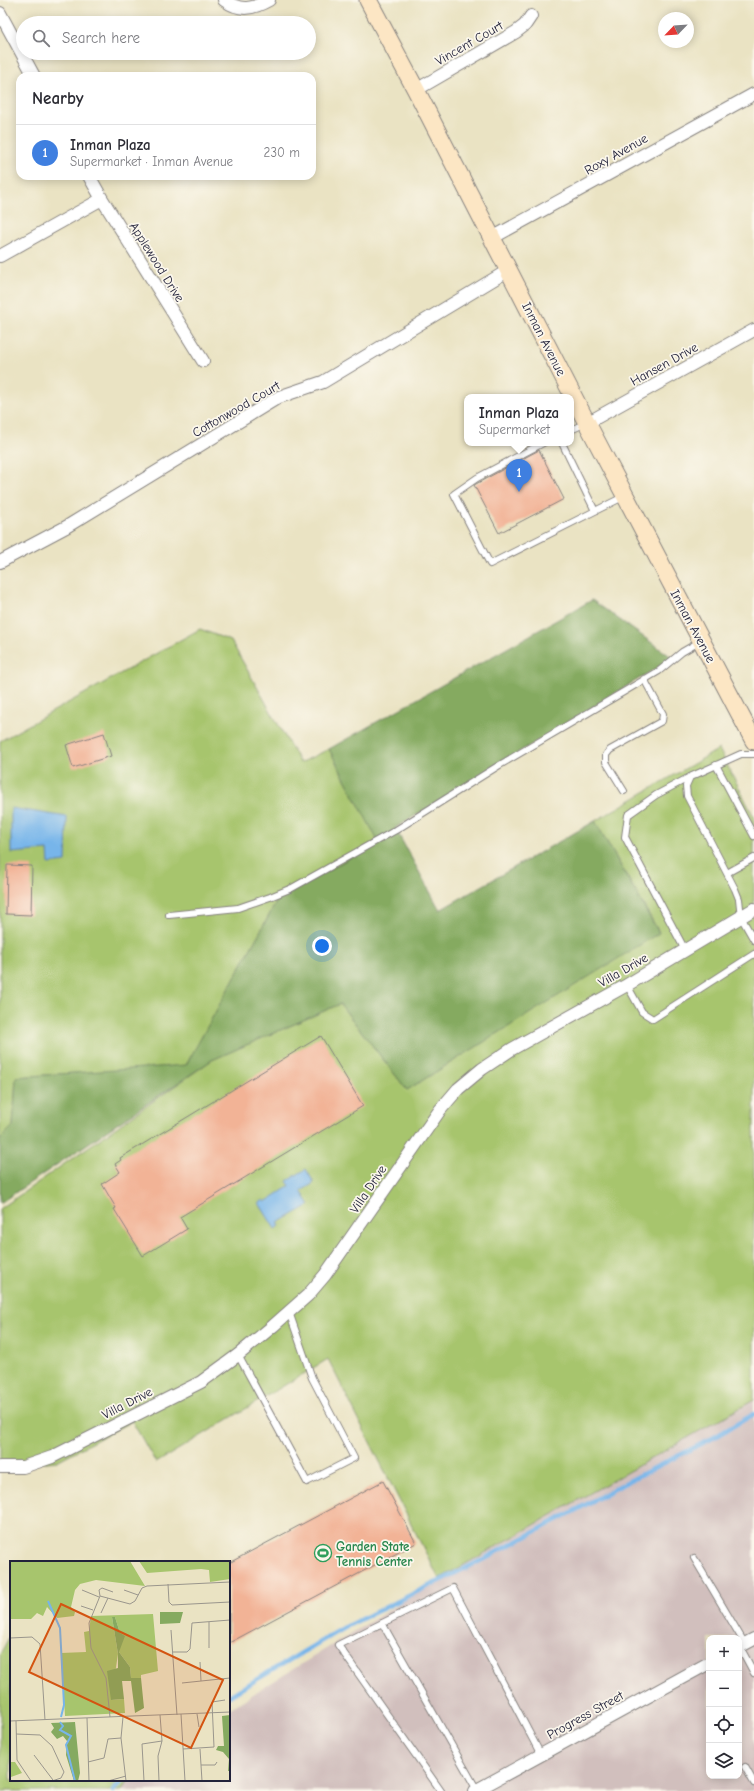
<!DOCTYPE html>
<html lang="en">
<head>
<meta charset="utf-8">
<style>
	body { margin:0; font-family:"Comic Neue",sans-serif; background:#f7f7f7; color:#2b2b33 }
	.controls { position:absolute; right:12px; bottom:12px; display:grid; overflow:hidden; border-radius:8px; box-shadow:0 2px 10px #0003 }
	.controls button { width:36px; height:36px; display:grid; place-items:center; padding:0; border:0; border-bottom:1px solid #e1e1e2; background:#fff; color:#2b2b33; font:20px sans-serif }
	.compass { position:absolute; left:658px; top:12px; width:36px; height:36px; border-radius:50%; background:#fff; box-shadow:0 2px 10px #0003; rotate:245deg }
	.you { position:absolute; left:322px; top:946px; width:14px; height:14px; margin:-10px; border:3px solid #fff; border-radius:50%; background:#1a73e8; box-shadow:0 0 0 6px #1a73e833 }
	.badge { display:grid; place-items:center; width:26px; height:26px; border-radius:50%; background:#d1495b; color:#fff; font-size:13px; font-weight:700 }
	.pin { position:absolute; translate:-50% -33px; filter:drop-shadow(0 1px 2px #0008) }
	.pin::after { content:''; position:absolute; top:21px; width:14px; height:12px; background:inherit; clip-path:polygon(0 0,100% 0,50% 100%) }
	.popup { position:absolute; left:464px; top:394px; width:110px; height:52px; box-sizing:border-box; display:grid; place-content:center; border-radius:8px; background:#fff; filter:drop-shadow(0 1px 3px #0005); font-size:13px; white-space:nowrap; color:#7c7c81 }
	.popup b { font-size:15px; color:#2b2b33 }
	.popup::after { content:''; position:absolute; left:50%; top:100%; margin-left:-8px; border:8px solid transparent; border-top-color:#fff }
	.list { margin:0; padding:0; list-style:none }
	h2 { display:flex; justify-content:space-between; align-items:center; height:52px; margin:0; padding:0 16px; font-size:17px }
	h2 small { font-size:13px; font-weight:400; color:#7c7c81 }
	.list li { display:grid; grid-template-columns:26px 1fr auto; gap:12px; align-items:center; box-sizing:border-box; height:56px; padding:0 16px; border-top:1px solid #e1e1e2 }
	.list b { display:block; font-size:15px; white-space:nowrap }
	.list p { margin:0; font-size:13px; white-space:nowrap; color:#7c7c81 }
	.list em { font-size:13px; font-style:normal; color:#7c7c81 }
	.icon { flex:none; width:22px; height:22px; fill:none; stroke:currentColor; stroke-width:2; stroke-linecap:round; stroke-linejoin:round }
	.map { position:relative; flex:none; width:754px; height:1791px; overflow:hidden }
	.search { position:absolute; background:#fff; box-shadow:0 2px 10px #0003; left:16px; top:16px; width:300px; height:44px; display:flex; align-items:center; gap:10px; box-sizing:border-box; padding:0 14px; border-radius:22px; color:#7c7c81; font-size:15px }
	.panel { position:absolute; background:#fff; box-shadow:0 2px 10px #0003; left:16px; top:72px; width:300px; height:108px; border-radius:12px }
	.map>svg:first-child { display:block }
	.industrial { fill:#d1bfbd; fill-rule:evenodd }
	.green { fill:#a7c56d; stroke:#647454 }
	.forest { fill:#85aa60; stroke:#54664e }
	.water { fill:#77b5ea; stroke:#4c6c92 }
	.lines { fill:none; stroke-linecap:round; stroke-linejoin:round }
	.stream { stroke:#77b5ea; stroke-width:4.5 }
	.building { fill:#f2b396 }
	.service-casing { stroke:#86827f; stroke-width:8 }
	.minor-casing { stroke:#86827f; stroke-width:14 }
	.secondary-casing { stroke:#86827f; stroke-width:19 }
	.service { stroke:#fff; stroke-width:6 }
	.minor { stroke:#fff; stroke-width:12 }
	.secondary { stroke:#fce6c4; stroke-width:17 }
	.labels { text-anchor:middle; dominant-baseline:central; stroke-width:3.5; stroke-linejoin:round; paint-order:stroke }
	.street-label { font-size:13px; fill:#22223b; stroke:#fbf7ec }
	.leisure-label { font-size:13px; font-weight:bold; fill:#27864d; stroke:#fbf7ec; text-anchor:start }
	.inset-river { fill:none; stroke:#77b5ea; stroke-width:2 }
	.inset-road { fill:none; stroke:#9a968d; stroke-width:1 }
	.view { fill:#d45411; fill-opacity:0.15; stroke:#d45411; stroke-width:2 }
	.inset-edge { fill:none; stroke:#22223b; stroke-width:2 }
</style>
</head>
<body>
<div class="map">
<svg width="754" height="1791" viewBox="0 0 754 1791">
	<rect width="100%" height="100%" fill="#fbf7ec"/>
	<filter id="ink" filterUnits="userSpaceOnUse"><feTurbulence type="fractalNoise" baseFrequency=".025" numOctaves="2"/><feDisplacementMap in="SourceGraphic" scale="8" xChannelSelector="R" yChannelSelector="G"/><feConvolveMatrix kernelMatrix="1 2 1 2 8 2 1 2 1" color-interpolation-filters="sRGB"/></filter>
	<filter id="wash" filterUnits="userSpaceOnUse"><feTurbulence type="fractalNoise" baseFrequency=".012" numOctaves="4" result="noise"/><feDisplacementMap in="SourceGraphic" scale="16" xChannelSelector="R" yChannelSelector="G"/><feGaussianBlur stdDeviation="0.9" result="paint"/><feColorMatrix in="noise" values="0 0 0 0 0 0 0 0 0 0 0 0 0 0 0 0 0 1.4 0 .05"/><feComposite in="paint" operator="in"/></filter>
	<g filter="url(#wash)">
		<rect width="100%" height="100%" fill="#eae3c3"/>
		<!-- industrial -->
		<path class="industrial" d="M754,1400V1791H121L129,1780H229V1709L439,1579ZM709,1638H739V1776H709Z"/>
		<!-- green -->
		<path class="green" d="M200,629L231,641L300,763L329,749L378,840L277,901L186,1066L16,1077L13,1127L0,1139V741Z
			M719,749L754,817V1400L439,1579L328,1359L156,1463L132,1421L57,1461L0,1466V1209L212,1060L340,1004L407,1090L659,932L595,821Z
			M11,1634V1780H129L121,1791H0V1654Z"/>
		<!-- forest -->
		<path class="forest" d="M592,600L673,658L395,828L440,910L595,821L659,933L407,1090L340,1004L212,1060L0,1203V1139L13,1126L16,1077L186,1065L277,901L378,841L329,749Z"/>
		<!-- water -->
		<path class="water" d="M11,808L67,817L66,862L49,864L48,850L11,853Z
			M306,1169L314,1183L301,1191L310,1205L278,1223L280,1226L275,1229L259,1203L264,1200L265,1202L290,1186L287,1181Z"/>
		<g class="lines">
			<!-- stream -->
			<path class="stream" d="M229,1696L345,1627L478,1562L578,1509L625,1483L711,1439L754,1414
				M113,1791L123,1780"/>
		</g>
		<g id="blocks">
			<!-- building -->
			<path class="building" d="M539,450L564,499L499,533L474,485Z
				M104,733L111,756L73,768L66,745Z
				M7,865L32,866L31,915L6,914Z
				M321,1036L363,1106L180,1217L187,1229L143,1256L114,1209L116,1208L102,1184L120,1172L115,1164L121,1160L120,1158Z
				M383,1481L416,1543L229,1643V1563Z"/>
		</g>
	</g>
	<g filter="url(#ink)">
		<use href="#blocks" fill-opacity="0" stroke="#86827f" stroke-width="1"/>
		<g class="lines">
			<!-- service casing -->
			<g class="service-casing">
				<path id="service" d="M571,430L586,423
					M543,443L477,478L454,494L490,564L595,511
					M562,443L595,511L625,496
					M754,754H741L690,777L686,786L687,796L735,889L739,899L741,917L754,940
					M716,765L754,836
					M624,791L606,762V755L610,750L662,721L663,714L644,679
					M727,873L754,858
					M169,915L238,908L270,897L292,888L396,830L498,766L659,671L682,652L701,641
					M685,950L625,837L628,815L656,795L690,777
					M627,985L642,1012L653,1019L754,954
					M238,1355L307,1482L354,1458L312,1378L289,1312
					M694,1558L745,1644
					M382,1623L477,1790
					M740,1647L754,1673
					M745,1767L754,1783
					M441,1791L338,1645L453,1588L541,1755"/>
			</g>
			<!-- minor casing -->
			<g class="minor-casing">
				<path id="minor" d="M224,0C240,12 253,9 269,0
					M0,13L34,76
					M416,90L516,32L525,25L531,16
					M89,176L102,199L203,361
					M492,238L754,94
					M0,256L102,199
					M587,423L754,330
					M0,562L66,527L279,397L323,382L509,270
					M0,1467H23L52,1457L201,1382L238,1355L273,1326L308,1295L325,1275L440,1110L458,1089L482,1069L512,1049L627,985L754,909
					M739,1647L754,1639
					M475,1791L709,1663"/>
			</g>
			<!-- secondary casing -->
			<g class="secondary-casing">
				<path id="secondary" d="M368,0L416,90L587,423L754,741"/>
			</g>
			<!-- service -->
			<use href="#service" class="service"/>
			<!-- minor -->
			<use href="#minor" class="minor"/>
			<!-- secondary -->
			<use href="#secondary" class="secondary"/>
		</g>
	</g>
	<!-- icons -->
	<defs>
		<g id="stadium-ring" transform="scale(0.9)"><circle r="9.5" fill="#fbf7ec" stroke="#2e9e5b" stroke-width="1.5"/><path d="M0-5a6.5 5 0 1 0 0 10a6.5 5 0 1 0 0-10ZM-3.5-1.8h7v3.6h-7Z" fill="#2e9e5b"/></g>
	</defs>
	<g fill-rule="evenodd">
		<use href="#stadium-ring" x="323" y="1553"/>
	</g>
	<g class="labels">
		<!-- street labels -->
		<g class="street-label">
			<text transform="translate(469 43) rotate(-30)">Vincent Court</text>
			<text transform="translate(616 154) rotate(-29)">Roxy Avenue</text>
			<text transform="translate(157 262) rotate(58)">Applewood Drive</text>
			<text transform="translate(544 339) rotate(63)">Inman Avenue</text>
			<text transform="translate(664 364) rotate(-29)">Hansen Drive</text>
			<text transform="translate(236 409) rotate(-30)">Cottonwood Court</text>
			<text transform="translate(693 626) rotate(62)">Inman Avenue</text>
			<text transform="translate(623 970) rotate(-30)">Villa Drive</text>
			<text transform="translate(368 1189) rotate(-56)">Villa Drive</text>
			<text transform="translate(127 1403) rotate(-27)">Villa Drive</text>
			<text transform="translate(585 1715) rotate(-29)">Progress Street</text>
		</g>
		<!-- leisure labels -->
		<g class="leisure-label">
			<text x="336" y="1546">Garden State<tspan x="336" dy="15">Tennis Center</tspan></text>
		</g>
	</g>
	<!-- overview -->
	<g transform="translate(10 1561)">
		<rect width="220" height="220" fill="#eae3c3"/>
		<path d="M0,0H120L135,25L86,19L70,23L65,29L61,46L65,51L64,55L47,57L37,46L33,55L27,52L21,58H0ZM129,0H220V18L200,21L199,9L191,8L137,12ZM143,53L148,110L131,114V117L121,118L120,106L109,91L110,72L105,56H102L108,93L101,139L114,138L115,152L55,155L51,92L76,91L74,71L79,70L81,55ZM0,201H5L12,212L1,216V220Z" fill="#a7c56d"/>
		<path d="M150,51H173L170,62L150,63ZM102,56H105L110,72L115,75L109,91L120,106L121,117H131L134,147L125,152L121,120H112L114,138L101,139L97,110L108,107V93ZM220,154V210H218L219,198L213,191L206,189L208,185H214L212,155ZM65,161L70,212L68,220H64L56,194L57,180L53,175L47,178L41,171L44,167L41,162Z" fill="#85aa60"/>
		<path class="inset-river" d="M38,40L50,67L54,144L51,156M50,161L53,165L50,169L61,175L56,184L65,220"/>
		<path class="inset-road" d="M158,23L159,41L162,44L220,41M72,29L89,36M114,29L128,34M90,35L120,43L125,40L132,27L137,25L220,21M71,45L83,49M91,52L98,37M199,61V87M161,69L167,154M0,77L22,76L30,83L35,159M163,91H177L180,88L182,62L220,59M190,101L191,120M172,122L220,117M171,153L175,220M187,153L189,166M100,156L96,117L81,87L79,62L90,35L89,29L92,27L103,31M113,156L111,177L116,220M77,157L79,220M0,160L220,151M6,160L7,199L21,220M6,173L30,174L42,185L54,211L51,217L42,220M173,188L204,186L202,141L215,139M190,188L192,220M24,194L43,219M78,201L94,197L98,178L111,177M191,204H205L207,201M98,220L116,215M134,220L132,183L152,180M149,220L148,195L152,180L150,154"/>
		<path class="view" d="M51,43L213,119L181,187L19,111Z"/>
		<rect width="220" height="220" class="inset-edge"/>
	</g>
</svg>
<div class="controls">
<button>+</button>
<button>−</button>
<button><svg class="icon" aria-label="locate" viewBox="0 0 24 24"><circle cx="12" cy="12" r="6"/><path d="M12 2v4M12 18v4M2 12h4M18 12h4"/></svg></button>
<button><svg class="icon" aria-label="layers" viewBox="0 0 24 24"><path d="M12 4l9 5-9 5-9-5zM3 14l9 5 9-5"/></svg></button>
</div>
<svg class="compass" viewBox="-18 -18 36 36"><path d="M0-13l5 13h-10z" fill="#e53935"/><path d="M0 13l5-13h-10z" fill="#7c7c81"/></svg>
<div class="you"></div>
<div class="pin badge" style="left:519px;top:492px;background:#3f7fe0">1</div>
<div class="popup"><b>Inman Plaza</b>Supermarket</div>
<div class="search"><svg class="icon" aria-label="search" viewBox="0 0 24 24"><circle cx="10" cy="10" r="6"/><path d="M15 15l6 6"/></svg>Search here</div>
<section class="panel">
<h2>Nearby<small></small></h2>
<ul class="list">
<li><span class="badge" style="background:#3f7fe0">1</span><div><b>Inman Plaza</b><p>Supermarket · Inman Avenue</p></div><em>230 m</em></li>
</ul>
</section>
</div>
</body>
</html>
